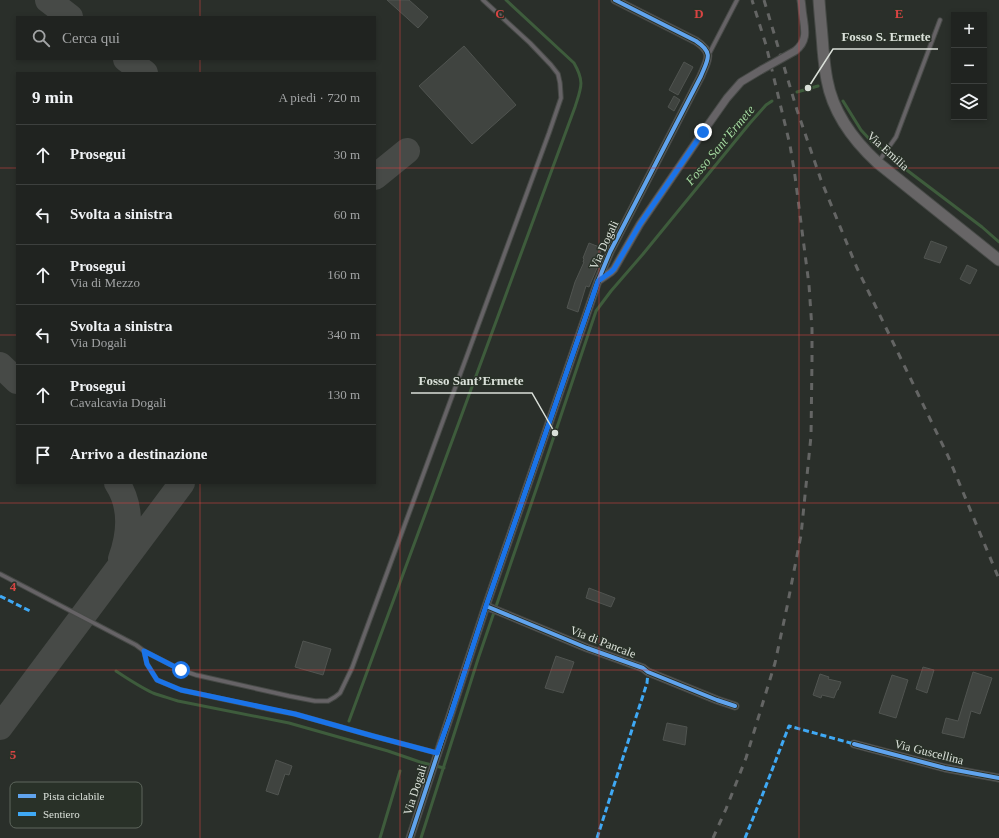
<!DOCTYPE html>
<html lang="it">
<head>
<meta charset="utf-8">
<style>
	body { margin:0; font-family:"Times New Roman",serif; background:#2d2f2d; color:#f1f3f6 }
	.controls { position:absolute; right:12px; top:12px; display:grid; overflow:hidden; border-radius:0px; box-shadow:0 2px 6px #0003 }
	.controls button { width:36px; height:36px; display:grid; place-items:center; padding:0; border:0; border-bottom:1px solid #3d403e; background:#202320; color:#f1f3f6; font:20px sans-serif }
	.stop { position:absolute; width:12px; height:12px; margin:-9px; border:3px solid #1a73e8; border-radius:50%; background:#fff }
	.stop.end { background:#1a73e8; border-color:#fff; box-shadow:0 1px 4px #0008 }
	.list { margin:0; padding:0; list-style:none }
	h2 { display:flex; justify-content:space-between; align-items:center; height:52px; margin:0; padding:0 16px; font-size:17px }
	h2 small { font-size:13px; font-weight:400; color:#a2a4a5 }
	.list li { display:grid; grid-template-columns:26px 1fr auto; gap:12px; align-items:center; box-sizing:border-box; height:60px; padding:0 16px; border-top:1px solid #3d403e }
	.list b { display:block; font-size:15px; white-space:nowrap }
	.list p { margin:0; font-size:13px; white-space:nowrap; color:#a2a4a5 }
	.list em { font-size:13px; font-style:normal; color:#a2a4a5 }
	.icon { flex:none; width:22px; height:22px; fill:none; stroke:currentColor; stroke-width:2; stroke-linecap:round; stroke-linejoin:round }
	.map { position:relative; flex:none; width:999px; height:838px; overflow:hidden }
	.search { position:absolute; background:#202320; box-shadow:0 2px 6px #0003; left:16px; top:16px; width:360px; height:44px; display:flex; align-items:center; gap:10px; box-sizing:border-box; padding:0 14px; border-radius:0px; color:#a2a4a5; font-size:15px }
	.panel { position:absolute; background:#202320; box-shadow:0 2px 6px #0003; left:16px; top:72px; width:360px; height:412px; border-radius:0px }
	.map>svg:first-child { display:block }
	.lines { fill:none; stroke-linecap:round; stroke-linejoin:round }
	.stream { stroke:#3e5c3c; stroke-width:3 }
	.taxiway { stroke:#474a47; stroke-width:26 }
	.building { fill:#404440; stroke:#505450 }
	.service-casing { stroke:#474a47; stroke-width:5.5 }
	.minor-casing { stroke:#474a47; stroke-width:9 }
	.secondary-casing { stroke:#474a47; stroke-width:13 }
	.service { stroke:#666366; stroke-width:3.5 }
	.minor { stroke:#666366; stroke-width:7 }
	.secondary { stroke:#676566; stroke-width:11 }
	.rail { stroke:#646564; stroke-width:3; stroke-dasharray:7 7; stroke-linecap:butt }
	.minor-bridge-casing { stroke:#474a47; stroke-width:9; stroke-linecap:butt }
	.minor-bridge { stroke:#666366; stroke-width:7 }
	.quiet { stroke:#3fa9f5; stroke-width:3; stroke-dasharray:6 3; stroke-linecap:butt }
	.cycleway-casing { stroke:#293128; stroke-width:6 }
	.cycleway { stroke:#60a3ed; stroke-width:4 }
	.route { stroke:#1a73e8; stroke-width:5 }
	.grid { fill:none; stroke:#d74443; stroke-width:1; stroke-opacity:0.55 }
	.labels { text-anchor:middle; dominant-baseline:central; stroke-width:3; stroke-linejoin:round; paint-order:stroke }
	.street-label { font-size:12px; fill:#dae0d9; stroke:#293128 }
	.water-label { font-size:13px; font-style:italic; fill:#a5daa1; stroke:#293128 }
	.key { fill:#293128; stroke:#5e665d; stroke-width:1 }
	.key-label { font-size:11px; fill:#dae0d9 }
	.grid-label { font-size:13px; text-anchor:middle; font-weight:bold; fill:#d74443; stroke:#293128; stroke-width:3; stroke-linejoin:round; paint-order:stroke }
	.leader { fill:none; stroke:#dae0d9; stroke-width:1.5 }
	.callout-dot { fill:#dae0d9; stroke:#293128; stroke-width:1.5 }
	.callout-label { font-size:13px; text-anchor:middle; font-weight:bold; fill:#dae0d9; stroke:#293128; stroke-width:3; stroke-linejoin:round; paint-order:stroke }
</style>
</head>
<body>
<div class="map">
<svg width="999" height="838" viewBox="0 0 999 838">
	<rect width="100%" height="100%" fill="#2a2f2a"/>
	<g class="lines">
		<!-- stream -->
		<path class="stream" d="M797,92L818,86
			M843,101L861,130L872,142L908,171L982,227L999,242
			M116,671C128,679 140,687 153,693C161,696 169,698 178,701L289,723L388,751L420,762L444,768
			M349,721L575,107C581,88 585,82 574,63L506,0
			M380,838L400,771
			M421,838L478,659L540,478L596,311L611,291L643,254L750,123L766,105L772,101"/>
		<!-- taxiway -->
		<path class="taxiway" d="M48,0L70,17
			M126,59L145,73
			M375,177L407,151
			M0,365L17,381
			M117,483C132,506 130,534 121,559
			M0,727L182,483"/>
	</g>
	<!-- building -->
	<path class="building" d="M387,0H409L428,17L418,28Z
		M464,46L516,105L472,144L419,86Z
		M684,62L693,67L678,95L669,90Z
		M674,96L680,100L674,111L668,107Z
		M931,241L947,247L940,263L924,258Z
		M589,243L602,248L598,260L600,261L589,287L586,286L578,312L567,308L575,282L584,262H583L584,259L583,258Z
		M967,265L977,270L970,284L960,279Z
		M589,588L615,598L611,607L586,598Z
		M303,641L331,649L323,675L295,667Z
		M556,656L574,662L563,693L545,688Z
		M923,667L934,670L927,693L916,689Z
		M973,672L992,678L980,714L971,711L964,738L942,733L946,718L958,721Z
		M820,674L829,677L828,679L841,682L838,690H837L834,698L822,695L821,698L813,695Z
		M892,675L908,680L896,718L879,713Z
		M667,723L687,727L685,745L663,740Z
		M276,760L292,766L289,775L285,774L278,795L266,791Z"/>
	<g class="lines">
		<!-- service casing -->
		<g class="service-casing">
			<path id="service" d="M709,54L737,0
				M879,161L896,137L940,20
				M0,574L136,645L144,651L181,670L196,675L289,696L315,701H328L335,697L340,693L352,668L549,133L561,98L560,83L558,74L551,65L530,43L483,0
				M144,651L147,664L157,680L181,690L273,710L295,714L373,736L437,753"/>
		</g>
		<!-- minor casing -->
		<g class="minor-casing">
			<path id="minor" d="M795,51C808,41 805,30 803,16C802,11 802,5 801,0
				M598,281L611,272L614,269L640,224L703,132L727,98L741,82L761,70
				M486,606L587,648L643,668L648,672L717,700L735,706
				M854,744L945,768L999,778
				M410,838L486,606L598,281L610,252L701,76C708,59 714,53 696,41L615,0"/>
		</g>
		<!-- secondary casing -->
		<g class="secondary-casing">
			<path id="secondary" d="M819,0C820,16 822,33 823,49C824,60 825,70 827,80C833,113 853,140 878,163L999,260"/>
		</g>
		<!-- service -->
		<use href="#service" class="service"/>
		<!-- minor -->
		<use href="#minor" class="minor"/>
		<!-- secondary -->
		<use href="#secondary" class="secondary"/>
		<!-- rail -->
		<path class="rail" d="M764,0L797,110L821,180L857,268L948,456L999,579
			M713,838L726,809L746,758L775,663L787,607L801,535L811,436L812,360V329L809,285L795,176L790,145L766,45L752,0"/>
		<!-- minor-bridge casing -->
		<g class="minor-bridge-casing">
			<path id="minor-bridge" d="M761,70L795,51"/>
		</g>
		<!-- minor-bridge -->
		<use href="#minor-bridge" class="minor-bridge"/>
		<!-- quiet -->
		<path class="quiet" d="M0,596L32,612
			M597,838L647,683L648,672
			M745,838L762,796L789,726L854,744"/>
		<!-- cycleway casing -->
		<g class="cycleway-casing">
			<path id="cycleway" d="M486,606L587,648L643,668L648,672L717,700L735,706
				M854,744L945,768L999,778
				M410,838L486,606L598,281L610,252L701,76C708,59 714,53 696,41L615,0"/>
		</g>
		<!-- cycleway -->
		<use href="#cycleway" class="cycleway"/>
	</g>
	<g class="lines">
		<!-- route -->
		<path class="route" d="M181,670L144,651L147,664L157,680L181,690L295,714L373,736L437,753L451,714L486,606L598,281L611,272L614,269L640,224L703,132"/>
	</g>
	<!-- grid -->
	<path class="grid" d="M200,0V17M400,0V838M599,0V838M799,0V838M200,59V73M0,168H17M375,168H999M0,335H17M375,335H999M200,483V838M0,503H999M0,670H999"/>
	<g class="labels">
		<!-- street labels -->
		<g class="street-label">
			<text transform="translate(888 151) rotate(42)">Via Emilia</text>
			<text transform="translate(604 245) rotate(-65)">Via Dogali</text>
			<text transform="translate(603 642) rotate(21)">Via di Pancale</text>
			<text transform="translate(929 752) rotate(14)">Via Guscellina</text>
			<text transform="translate(415 790) rotate(-72)">Via Dogali</text>
		</g>
		<!-- water labels -->
		<g class="water-label">
			<text transform="translate(720 145) rotate(-50)">Fosso Sant’Ermete</text>
		</g>
	</g>
	<!-- legend -->
	<rect x="10" y="782" width="132" height="46" rx="6" class="key"/>
	<rect x="18" y="794" width="18" height="4" fill="#60a3ed"/>
	<rect x="18" y="812" width="18" height="4" fill="#3fa9f5"/>
	<g class="key-label">
		<text x="43" y="800">Pista ciclabile</text>
		<text x="43" y="818">Sentiero</text>
	</g>
	<g class="grid-label">
		<text x="500" y="18">C</text>
		<text x="699" y="18">D</text>
		<text x="899" y="18">E</text>
		<text x="13" y="591">4</text>
		<text x="13" y="759">5</text>
	</g>
	<!-- callouts -->
	<path class="leader" d="M808 88L833 49H938M555 433L532 393H411"/>
	<g class="callout-dot">
		<circle cx="808" cy="88" r="4"/>
		<circle cx="555" cy="433" r="4"/>
	</g>
	<g class="callout-label">
		<text x="886" y="41">Fosso S. Ermete</text>
		<text x="471" y="385">Fosso Sant’Ermete</text>
	</g>
</svg>
<div class="controls">
<button>+</button>
<button>−</button>
<button><svg class="icon" aria-label="layers" viewBox="0 0 24 24"><path d="M12 4l9 5-9 5-9-5zM3 14l9 5 9-5"/></svg></button>
</div>
<div class="stop" style="left:181px;top:670px"></div>
<div class="stop end" style="left:703px;top:132px"></div>
<div class="search"><svg class="icon" aria-label="search" viewBox="0 0 24 24"><circle cx="10" cy="10" r="6"/><path d="M15 15l6 6"/></svg>Cerca qui</div>
<section class="panel">
<h2>9 min<small>A piedi · 720 m</small></h2>
<ul class="list">
<li><svg class="icon" aria-label="ahead" viewBox="0 0 24 24"><path d="M12 20V5M6 11l6-6 6 6"/></svg><div><b>Prosegui</b></div><em>30 m</em></li>
<li><svg class="icon" aria-label="left" viewBox="0 0 24 24"><path d="M17 20v-9H6M10 6l-5 5 5 5"/></svg><div><b>Svolta a sinistra</b></div><em>60 m</em></li>
<li><svg class="icon" aria-label="ahead" viewBox="0 0 24 24"><path d="M12 20V5M6 11l6-6 6 6"/></svg><div><b>Prosegui</b><p>Via di Mezzo</p></div><em>160 m</em></li>
<li><svg class="icon" aria-label="left" viewBox="0 0 24 24"><path d="M17 20v-9H6M10 6l-5 5 5 5"/></svg><div><b>Svolta a sinistra</b><p>Via Dogali</p></div><em>340 m</em></li>
<li><svg class="icon" aria-label="ahead" viewBox="0 0 24 24"><path d="M12 20V5M6 11l6-6 6 6"/></svg><div><b>Prosegui</b><p>Cavalcavia Dogali</p></div><em>130 m</em></li>
<li><svg class="icon" aria-label="arrive" viewBox="0 0 24 24"><path d="M6 21V4h12l-3 4 3 4H6"/></svg><div><b>Arrivo a destinazione</b></div></li>
</ul>
</section>
</div>
</body>
</html>
